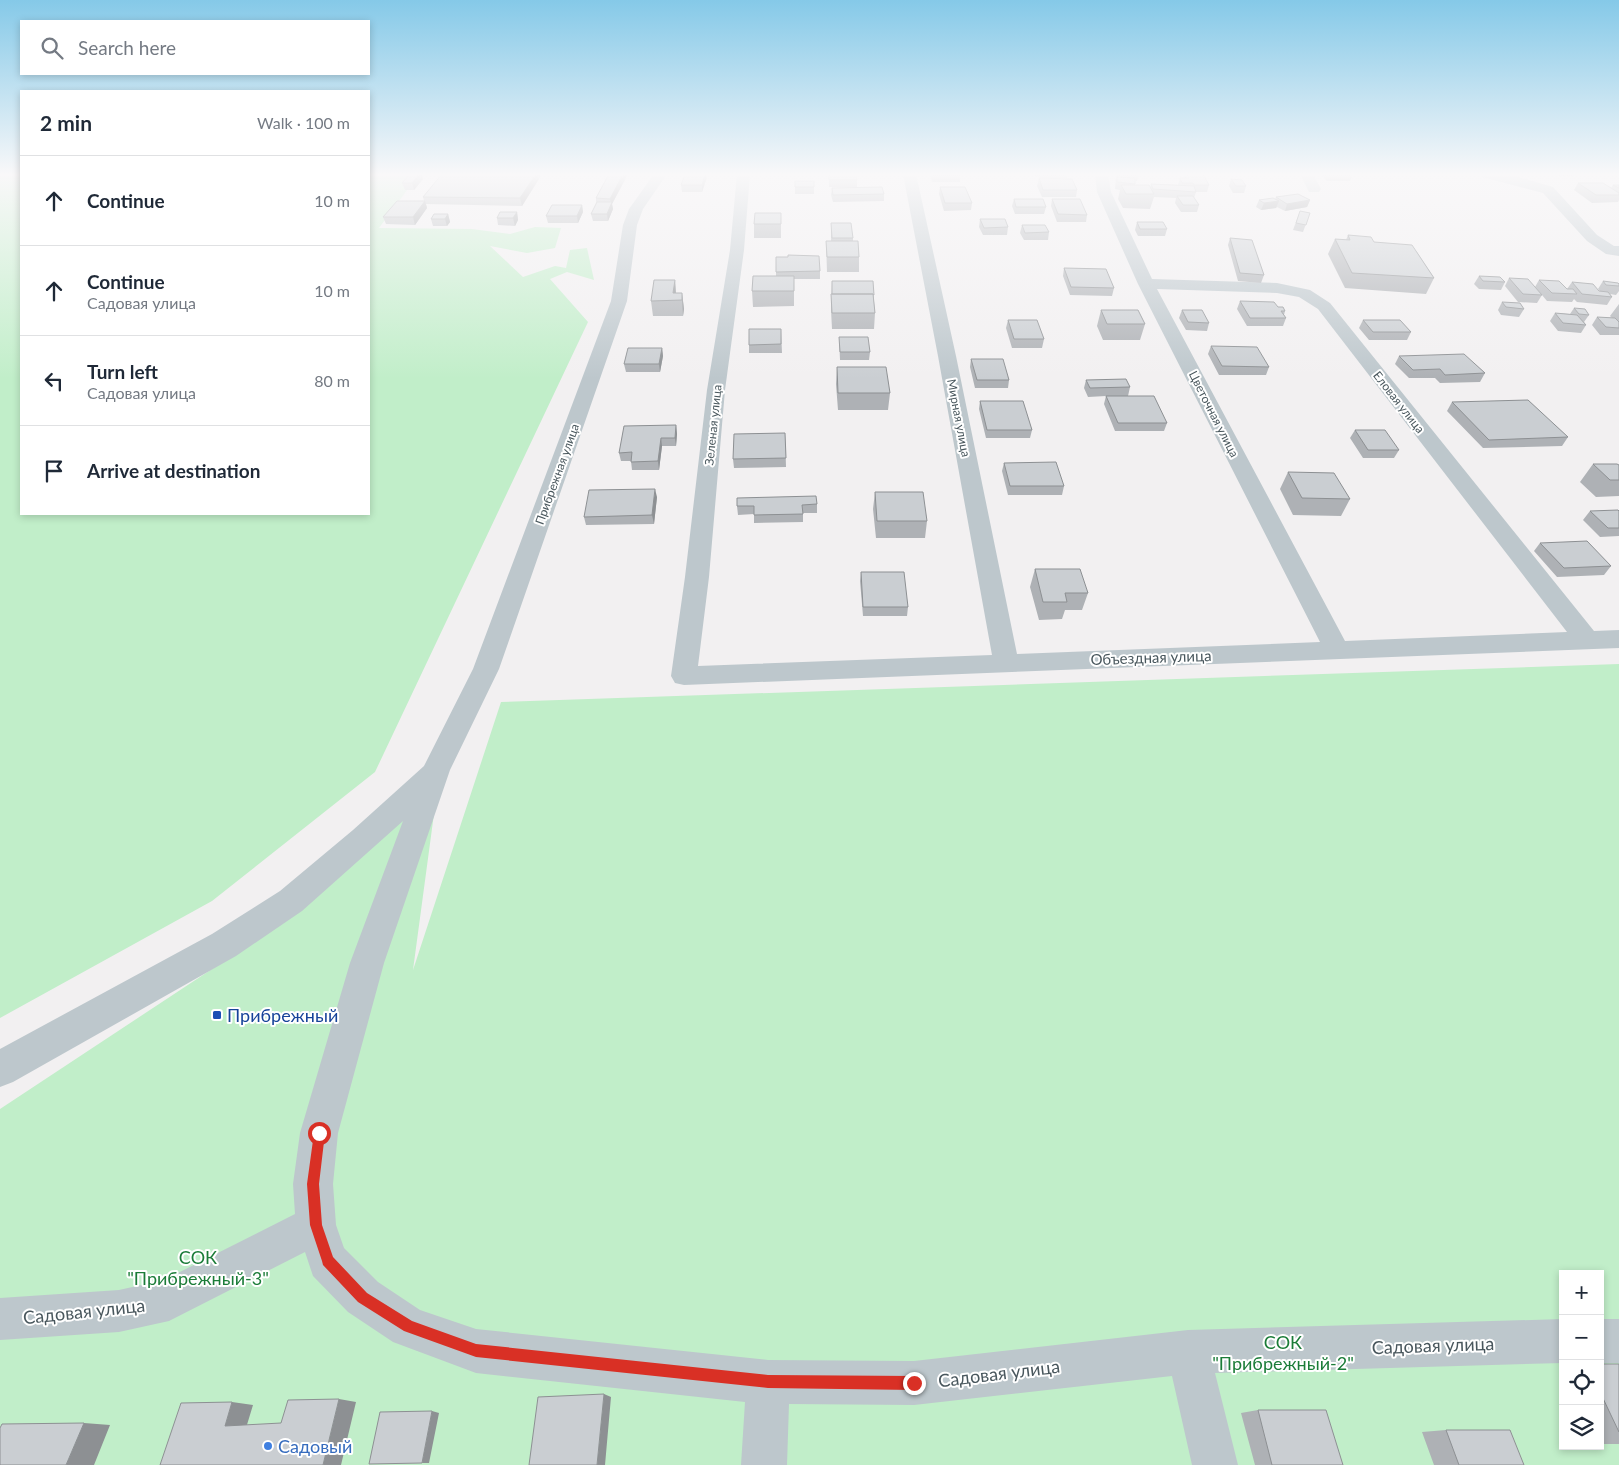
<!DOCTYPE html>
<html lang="en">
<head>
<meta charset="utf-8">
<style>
	body { margin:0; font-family:Lato,sans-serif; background:#f6f6f7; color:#1f2937 }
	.controls { position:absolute; right:15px; bottom:15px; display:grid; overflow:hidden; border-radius:0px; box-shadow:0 2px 8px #0003 }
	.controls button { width:45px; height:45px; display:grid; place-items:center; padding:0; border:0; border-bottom:1px solid #e0e1e3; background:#fff; color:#1f2937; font:25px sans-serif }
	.stop { position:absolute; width:15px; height:15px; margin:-11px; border:4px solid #d93025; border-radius:50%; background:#fff }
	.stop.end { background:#d93025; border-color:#fff; box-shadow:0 1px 5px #0008 }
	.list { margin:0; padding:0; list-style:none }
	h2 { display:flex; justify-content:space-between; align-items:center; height:65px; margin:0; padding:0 20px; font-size:21px }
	h2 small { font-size:16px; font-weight:400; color:#747a83 }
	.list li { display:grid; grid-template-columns:32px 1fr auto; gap:15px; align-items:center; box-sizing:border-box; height:90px; padding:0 20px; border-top:1px solid #e0e1e3 }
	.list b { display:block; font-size:19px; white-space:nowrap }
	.list p { margin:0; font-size:16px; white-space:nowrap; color:#747a83 }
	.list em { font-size:16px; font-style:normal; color:#747a83 }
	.icon { flex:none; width:28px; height:28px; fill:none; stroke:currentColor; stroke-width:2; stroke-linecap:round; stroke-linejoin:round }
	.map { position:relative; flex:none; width:1619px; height:1465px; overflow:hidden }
	.search { position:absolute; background:#fff; box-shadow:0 2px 8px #0003; left:20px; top:20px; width:350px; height:55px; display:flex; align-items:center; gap:12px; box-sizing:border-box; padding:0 18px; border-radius:0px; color:#747a83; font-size:19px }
	.panel { position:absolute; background:#fff; box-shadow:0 2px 8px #0003; left:20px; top:90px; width:350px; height:425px; border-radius:0px }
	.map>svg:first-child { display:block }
	.green { fill:#c1eec9; fill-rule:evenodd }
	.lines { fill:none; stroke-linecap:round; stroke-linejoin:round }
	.minor { fill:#bdc7cc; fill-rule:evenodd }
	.wall { fill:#aeb1b5 }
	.shaded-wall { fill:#8d9093 }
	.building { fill:#caced2; stroke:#8d9093 }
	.route { fill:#d93025 }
	.transit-dot { fill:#1a4fb4; stroke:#fff; stroke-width:2 }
	.shop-dot { fill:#3f7fe0; stroke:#fff; stroke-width:2 }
	.labels { text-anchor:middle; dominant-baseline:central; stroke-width:4; stroke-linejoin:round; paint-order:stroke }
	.far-street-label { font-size:12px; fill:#49575d; stroke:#fff }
	.street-label { font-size:15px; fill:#49575d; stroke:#fff }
	.near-transit-label { font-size:18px; fill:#164399; stroke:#fff; text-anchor:start }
	.near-park-label { font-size:18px; fill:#1b7c38; stroke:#fff }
	.near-street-label { font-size:18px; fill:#49575d; stroke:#fff }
	.near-shop-label { font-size:18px; fill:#366cbe; stroke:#fff; text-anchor:start }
</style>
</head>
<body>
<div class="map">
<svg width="1619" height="1465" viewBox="0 0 1619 1465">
	<rect width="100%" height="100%" fill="#f2f0f1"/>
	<!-- green -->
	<path class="green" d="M0,174H21V514H369V174H419L379,228L472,229L510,234L535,227L561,228L555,248L527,253L490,246L523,277L555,266L566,268L570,250L587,248L594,280L567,272L550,279L588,322L375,772L212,901L0,1018Z
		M1619,664V1465H0V1109L265,934L438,784L413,970L501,702ZM1563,1274H1600V1446H1563Z"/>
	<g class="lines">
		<!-- minor -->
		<path class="minor" d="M654,174H667L643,209L637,225L627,301L499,669L450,770L384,963L338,1133L333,1184L336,1225L344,1248L378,1282L420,1310L476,1329L768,1360L914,1361L1188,1330L1563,1319V1363L1215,1373L1238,1465H1192L1172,1376L914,1405L789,1404L787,1465H741L745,1402L476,1373L393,1342L348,1312L313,1276L305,1252L169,1321L119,1332L0,1340V1298L119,1290L164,1280L295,1214L293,1184L300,1133L350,963L403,821L302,911L236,956L13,1082L0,1087V1049L212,934L280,891L353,830L424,766L473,669L611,301L623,225L629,209Z
			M737,174H750L744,250L725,390L709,577L698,666L992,655L938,356L903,174H916L956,356L1017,654L1320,642L1138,284L1097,192L1095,174H1108L1111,192L1152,279L1277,283L1310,290L1330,303L1594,631L1619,630V648L684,685L675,683L671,676L685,577L707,390L730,250ZM1157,289L1277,293L1299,297L1318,309L1567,632L1345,641Z
			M1300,174H1313L1321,189L1319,192H1309Z
			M1481,174H1508L1553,187L1597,235L1614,246H1619V256L1606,254L1587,241L1543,193L1482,177Z
			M1600,1319H1619V1363H1600Z"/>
	</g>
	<!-- wall -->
	<path class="wall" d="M410,174H422L423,179L414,190H405L402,183Z
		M542,174L522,206L426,204L427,208L415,225L386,224L383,217L424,201L423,197Z
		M609,174H628L612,204L613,209L608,221H593L591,214L596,203V198Z
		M829,174L857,180V187H829Z
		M930,174H960V182H932Z
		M1035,174H1068L1067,178L1035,177Z
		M1116,174H1139L1137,181H1135V185L1150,188L1151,184L1178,185L1180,178H1185L1183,174H1203L1209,185L1207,192H1196L1194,198L1199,205L1197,212H1181L1175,203L1176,198L1154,197L1150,209L1123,208L1118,199L1120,190L1115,189Z
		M1321,174H1353L1350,181H1327Z
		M1556,174H1576L1575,176H1559Z
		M707,177L702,192H682L681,185Z
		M1039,178L1077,190L1076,197H1042L1037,186Z
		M1231,179L1246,186L1244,193H1233L1229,186Z
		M795,181H814V194H795Z
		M1578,183L1611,188L1613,185H1619V200L1618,202L1592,203L1574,190Z
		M940,187L972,203L971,210L944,211L939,194Z
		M832,188L884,194V201L833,202L831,195Z
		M1276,197L1310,200L1307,207L1285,211L1277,207L1276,208L1261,210L1256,207L1259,200L1275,199Z
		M1014,199L1046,207L1044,214H1015L1012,206Z
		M1052,199L1087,215L1086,222H1057L1051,206Z
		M582,205L583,212L578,223H548L546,216Z
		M1300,211L1310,213L1303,232L1293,230Z
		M517,212L518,220L515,226L498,225L497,218Z
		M781,213V238H754V224Z
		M448,214L450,222L447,226H433L431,219Z
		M980,219L1008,227L1007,235H983L979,227Z
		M1137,222L1167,229L1165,236H1138L1135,230Z
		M831,223L853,238V241L859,257V272H827L826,241H831Z
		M1022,225L1049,232L1048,240H1024L1020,233Z
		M1348,235L1374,242L1417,252L1434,278L1426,294L1345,288L1328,254L1335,239L1346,240Z
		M1230,238L1264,275L1261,283L1238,281L1228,245Z
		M776,257L820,271V279H794V306L753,307L752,291L776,276Z
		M1064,268L1114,288L1112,296L1070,295L1063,276Z
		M1479,276L1505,282L1501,290L1479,289L1474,284Z
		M1509,278L1535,287L1539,280L1567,289L1572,282L1600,291L1598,289L1603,281L1619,284V291L1616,295L1610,294L1612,297L1607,305L1577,302L1574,299L1572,302L1547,301L1542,295L1537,303L1518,302L1505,286Z
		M675,280L676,293H682L684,309L683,316H653L651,301Z
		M832,281L874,295V301L875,313L874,329H832L831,310Z
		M1240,301L1285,311L1284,315L1286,318L1283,326H1247L1237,309Z
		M1502,302L1524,309L1519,317L1501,315L1498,310Z
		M1619,304V335H1600L1592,325L1597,317L1612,318L1610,316Z
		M1574,308L1589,315L1584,322L1586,325L1581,333L1558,331L1550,321L1555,313L1570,314Z
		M1101,310L1145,324L1140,340H1103L1097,326Z
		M1182,310L1209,323L1207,331L1186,330L1179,318Z
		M1008,320L1044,339L1042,348H1012L1006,328Z
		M1363,320L1411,332L1407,340H1369L1359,328Z
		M781,329L782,353H749V345Z
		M839,337L870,352L869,360H840Z
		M1211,346L1269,367L1266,375H1219L1208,354Z
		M662,348L663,356L660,372H626L624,364Z
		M1399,356L1485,373L1480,382L1440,383L1435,378H1409L1395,364Z
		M971,359L1009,380L1008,388H975L970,367Z
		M837,367L890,393L888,410H838L836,384Z
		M1086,380L1130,387L1128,396L1167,423L1164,431H1115L1104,404L1106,396L1088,397L1084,388Z
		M980,401L1032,430L1030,438H986L979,409Z
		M1452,402L1568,437L1562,446L1483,448L1447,411Z
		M676,425L677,434L676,446H662L659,470H632L631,461H621L619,453Z
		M1355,430L1399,450L1394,458H1363L1350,438Z
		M785,433L786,467L734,468L733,459Z
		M1004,463L1064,486L1062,495H1008L1002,471Z
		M1593,464L1619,465V496L1596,497L1580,482Z
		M1288,472L1350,499L1341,516L1293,515L1280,489Z
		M875,492L927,521L925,538H876L873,509Z
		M657,497L654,524L586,525L584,517Z
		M817,504V513H803V522L754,523V514L738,515L737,506Z
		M1590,511H1619V536L1600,537L1583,520Z
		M1540,543L1611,566L1604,575L1557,577L1534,551Z
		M1035,569L1088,593L1082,610H1065L1062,619L1039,620L1030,587Z
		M861,572L908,607L907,616H863L860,581Z
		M1600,1364H1619V1444H1600Z
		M1560,1368H1563V1375Z
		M1258,1410L1343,1465H1255L1241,1413Z
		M1446,1430L1524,1465H1434L1422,1432Z"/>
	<!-- shaded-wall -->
	<path class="shaded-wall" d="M419,174H422L423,179L414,190L412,183Z
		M536,174H542L522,206L520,198Z
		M623,174H628L612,204L613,209L608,221L607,214L611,204L610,199Z
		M705,174H706L707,177L702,192V185Z
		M1310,200L1307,207L1285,211L1287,204Z
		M425,201L427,208L415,225L413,217Z
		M1279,201L1276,208L1261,210L1264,203Z
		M582,205L583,212L578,223L577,216Z
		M517,212L518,220L515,226L513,218Z
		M448,214L450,222L447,226L445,219Z
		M675,280L676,296L673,293Z
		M682,293L684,309L683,316L682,300Z
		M662,348L663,356L660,372L659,364Z
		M676,425L677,434L676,446L675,438Z
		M661,438L662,446L659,470L658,461Z
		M655,489L657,497L654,524L652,515Z
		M604,1394L611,1397L605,1465H597Z
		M339,1399L356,1402L341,1465H323Z
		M232,1402L253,1405L246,1428L225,1426Z
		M432,1411L439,1413L429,1463H422Z
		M84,1423L110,1425L94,1465H66Z"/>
	<!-- building -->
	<path class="building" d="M410,174H419L412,183H402Z
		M442,174H536L520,198L423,197Z
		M609,174H623L610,199L596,198Z
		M685,174H705L702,185H681Z
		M829,174H856L857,180H829Z
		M933,174H960V175H933Z
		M1187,174H1203L1209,185H1194L1193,183H1182L1180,178H1189Z
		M1117,177L1135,178V184L1117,182Z
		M1039,178L1072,179L1077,190H1043Z
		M1231,179L1242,180L1246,186H1236Z
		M795,181H814V187H795Z
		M1578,183H1603L1619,193V195H1596Z
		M1151,184L1194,186L1196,192L1153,189Z
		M1121,185H1149L1154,194H1126Z
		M1613,185H1619V188Z
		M882,187L884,194L833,195L832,188Z
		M940,187H965L972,203H945Z
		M1298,194L1310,200L1287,204L1276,197Z
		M1177,196H1193L1199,205H1183Z
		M1273,198L1279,201L1264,203L1259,200Z
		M1014,199H1043L1046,207H1016Z
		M1052,199H1080L1087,215L1058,214Z
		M397,201H425L413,217H383Z
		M597,202H612L607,214H591Z
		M552,205H582L577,216H546Z
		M1300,211L1310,213L1306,225L1296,223Z
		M500,212H517L513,218H497Z
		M755,213H781V224H754Z
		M434,214H448L445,219H431Z
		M980,219H1005L1008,227L984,228Z
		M1137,222H1163L1167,229H1140Z
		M831,223H851L853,238H832Z
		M1022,225H1045L1049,232L1025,233Z
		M1348,235L1371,237L1374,242L1412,245L1434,278L1352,273L1335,239L1350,240Z
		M1230,238L1252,240L1264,275L1240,273Z
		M826,241H858L859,257H827Z
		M788,255L819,256L820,271L776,272V257H788Z
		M1064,268L1106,269L1114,288L1071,287Z
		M753,276H794V291H752Z
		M1479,276L1500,277L1505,282L1483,281Z
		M1509,278L1528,279L1542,295L1523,294Z
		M654,280H675L673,293H682V300L651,301Z
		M1539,280L1559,281L1567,289H1573L1577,294L1552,293Z
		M832,281H873L874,295L873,294H832Z
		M1603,281L1618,283L1619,284V286L1606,285Z
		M1572,282L1593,284L1599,291L1608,292L1612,297L1582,294Z
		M831,294H873L875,313H832Z
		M1240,301L1274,302L1278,307H1283L1285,311H1281L1286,318H1250Z
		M1502,302L1520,303L1524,309L1506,307Z
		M1574,308L1585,309L1589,315L1579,314Z
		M1101,310H1138L1145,324H1107Z
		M1182,310H1202L1209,323L1188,322Z
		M1555,313L1577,315L1586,325L1563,323Z
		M1597,317L1615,318L1619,322V328L1606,327Z
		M1008,320H1037L1044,339H1014Z
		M1363,320H1400L1411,332H1373Z
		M749,329H781V344L749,345Z
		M839,337H868L870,352H840Z
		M1211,346L1257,347L1269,367L1222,366Z
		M628,348H662L659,364H624Z
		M1464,354L1485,373L1445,375L1440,369L1413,370L1399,356Z
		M971,359H1003L1009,380H977Z
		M837,367H886L890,393H838Z
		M1126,379L1130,387L1090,388L1086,380Z
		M1106,396H1154L1167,423H1118Z
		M1528,400L1568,437L1489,440L1452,402Z
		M980,401H1023L1032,430H987Z
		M676,425L675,438H661L658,461L631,462L632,452L619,453L624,426Z
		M1355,430H1385L1399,450H1368Z
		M785,433L786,458L733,459L734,434Z
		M1056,462L1064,486H1010L1004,463Z
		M1593,464H1617L1619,465V480H1610Z
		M1288,472L1334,473L1350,499L1302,498Z
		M655,489L652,515L584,517L589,490Z
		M875,492H923L927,521H877Z
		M816,496L817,504L802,505L803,514L754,515V506H737V498Z
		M1618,510L1619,511V528H1608L1590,511Z
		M1587,541L1611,566L1564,568L1540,543Z
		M1035,569H1080L1088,593H1065L1067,602H1043Z
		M861,572H904L908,607H863Z
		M1600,1364H1619V1432L1600,1392Z
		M604,1394L597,1465H529L538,1397Z
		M339,1399L323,1465H160L181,1403L232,1402L225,1426L281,1423L288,1400Z
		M1258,1410H1326L1343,1465H1272Z
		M432,1411L422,1463L369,1464L380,1412Z
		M84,1423L66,1465H0V1428L2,1424Z
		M1446,1430H1510L1524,1465H1459Z"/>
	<!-- sky -->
	<linearGradient id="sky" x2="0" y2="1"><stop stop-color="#85c9e8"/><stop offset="0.46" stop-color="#f9f8f9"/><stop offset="1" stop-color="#f9f8f9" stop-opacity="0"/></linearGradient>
	<rect width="1619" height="379" fill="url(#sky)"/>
	<!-- route -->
	<path class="route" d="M319,1127L323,1129L325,1133L319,1184L322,1225L333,1257L367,1293L412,1321L476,1344L768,1375L914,1376L919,1378L921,1383L919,1388L914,1390L768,1388L476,1357L404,1331L358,1302L323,1265L322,1261L310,1225L307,1184L314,1133L315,1129Z"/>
	<!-- markers -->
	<rect class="transit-dot" x="212" y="1010" width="10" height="10" rx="2.5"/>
	<circle class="shop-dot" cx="268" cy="1446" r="5"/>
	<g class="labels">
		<!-- far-street labels -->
		<g class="far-street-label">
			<text transform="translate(1399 402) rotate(52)">Еловая улица</text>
			<text transform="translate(1214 414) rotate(63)">Цветочная улица</text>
			<text transform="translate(959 418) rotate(79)">Мирная улица</text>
			<text transform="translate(713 425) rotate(-84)">Зеленая улица</text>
			<text transform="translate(557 474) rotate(-70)">Прибрежная улица</text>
		</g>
		<!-- street labels -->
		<g class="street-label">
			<text transform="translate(1151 657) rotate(-2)">Объездная улица</text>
		</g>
		<!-- near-transit labels -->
		<g class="near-transit-label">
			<text x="227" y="1015">Прибрежный</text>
		</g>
		<!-- near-park labels -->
		<g class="near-park-label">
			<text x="198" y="1257">СОК<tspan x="198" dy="21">"Прибрежный-3"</tspan></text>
			<text x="1283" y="1342">СОК<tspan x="1283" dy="21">"Прибрежный-2"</tspan></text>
		</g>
		<!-- near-street labels -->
		<g class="near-street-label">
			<text transform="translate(84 1311) rotate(-6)">Садовая улица</text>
			<text transform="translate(1433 1345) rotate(-2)">Садовая улица</text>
			<text transform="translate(999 1373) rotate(-7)">Садовая улица</text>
		</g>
		<!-- near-shop labels -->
		<g class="near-shop-label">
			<text x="278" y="1446">Садовый</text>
		</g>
	</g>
</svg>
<div class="controls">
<button>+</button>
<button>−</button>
<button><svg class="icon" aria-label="locate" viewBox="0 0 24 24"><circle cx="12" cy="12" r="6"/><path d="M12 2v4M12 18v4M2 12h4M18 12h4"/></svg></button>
<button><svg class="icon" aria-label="layers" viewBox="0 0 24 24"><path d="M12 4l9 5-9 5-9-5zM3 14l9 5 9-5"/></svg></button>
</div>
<div class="stop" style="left:319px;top:1133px"></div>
<div class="stop end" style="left:914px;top:1383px"></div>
<div class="search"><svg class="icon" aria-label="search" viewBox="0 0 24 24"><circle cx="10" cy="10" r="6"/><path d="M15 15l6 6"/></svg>Search here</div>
<section class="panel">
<h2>2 min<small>Walk · 100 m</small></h2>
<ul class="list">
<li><svg class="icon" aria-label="ahead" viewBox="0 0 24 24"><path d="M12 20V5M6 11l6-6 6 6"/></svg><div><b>Continue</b></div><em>10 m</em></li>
<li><svg class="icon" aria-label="ahead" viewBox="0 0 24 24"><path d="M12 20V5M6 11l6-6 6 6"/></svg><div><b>Continue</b><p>Садовая улица</p></div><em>10 m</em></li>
<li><svg class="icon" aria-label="left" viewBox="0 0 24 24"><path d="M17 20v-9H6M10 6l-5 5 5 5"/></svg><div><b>Turn left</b><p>Садовая улица</p></div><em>80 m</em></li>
<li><svg class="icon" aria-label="arrive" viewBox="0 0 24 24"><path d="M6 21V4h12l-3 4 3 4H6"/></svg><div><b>Arrive at destination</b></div></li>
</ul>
</section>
</div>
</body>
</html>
